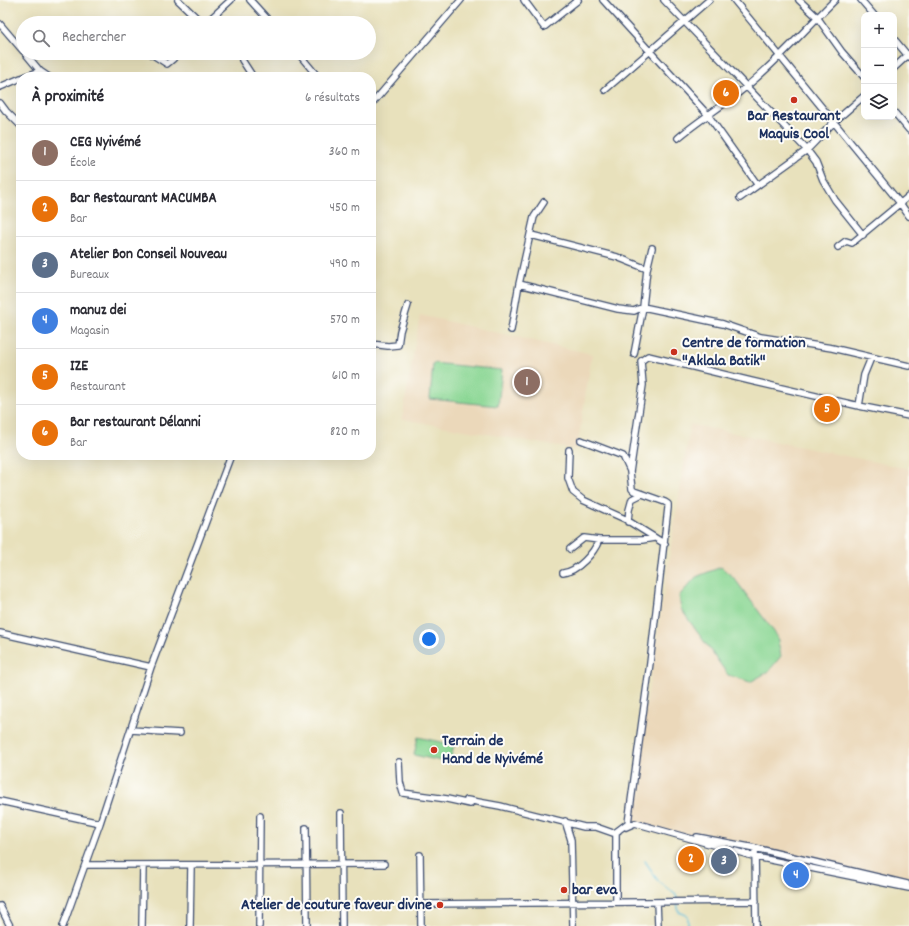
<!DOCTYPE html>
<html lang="fr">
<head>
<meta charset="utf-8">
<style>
	body { margin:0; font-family:Dekko,sans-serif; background:#f2f2f3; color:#2b2b33 }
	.controls { position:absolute; right:12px; top:12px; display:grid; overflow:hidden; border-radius:8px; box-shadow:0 4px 16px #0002 }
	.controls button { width:36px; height:36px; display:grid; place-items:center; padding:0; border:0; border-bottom:1px solid #e1e1e2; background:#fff; color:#2b2b33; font:20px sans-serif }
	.you { position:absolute; left:429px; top:639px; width:14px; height:14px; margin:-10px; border:3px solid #fff; border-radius:50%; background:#1a73e8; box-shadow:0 0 0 6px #1a73e833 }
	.badge { display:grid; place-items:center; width:26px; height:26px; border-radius:50%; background:#c8321e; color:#fff; font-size:13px; font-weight:700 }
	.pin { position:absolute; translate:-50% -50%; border:2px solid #fff; box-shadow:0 1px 4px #0006 }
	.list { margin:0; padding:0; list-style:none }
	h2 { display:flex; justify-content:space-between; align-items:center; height:52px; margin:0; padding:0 16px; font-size:17px }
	h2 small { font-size:13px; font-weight:400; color:#7c7c81 }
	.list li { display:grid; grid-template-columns:26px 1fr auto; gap:12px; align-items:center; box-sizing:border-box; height:56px; padding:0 16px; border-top:1px solid #e1e1e2 }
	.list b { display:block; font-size:15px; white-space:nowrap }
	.list p { margin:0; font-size:13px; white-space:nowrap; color:#7c7c81 }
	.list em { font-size:13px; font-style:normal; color:#7c7c81 }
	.icon { flex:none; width:22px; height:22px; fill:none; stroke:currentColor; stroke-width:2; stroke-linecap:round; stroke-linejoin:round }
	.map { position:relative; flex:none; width:909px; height:926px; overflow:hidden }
	.search { position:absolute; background:#fff; box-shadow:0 4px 16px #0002; left:16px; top:16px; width:360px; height:44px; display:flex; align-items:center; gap:10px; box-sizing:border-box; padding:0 14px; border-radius:22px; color:#7c7c81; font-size:15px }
	.panel { position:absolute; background:#fff; box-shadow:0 4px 16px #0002; left:16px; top:72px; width:360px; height:388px; border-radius:16px }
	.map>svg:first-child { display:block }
	.built { fill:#ebd8ba }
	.green { fill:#8bd794; stroke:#538379 }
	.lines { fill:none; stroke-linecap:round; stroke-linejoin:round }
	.stream { stroke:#5cbeda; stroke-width:1.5 }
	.minor-casing { stroke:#3a4a6c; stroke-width:8 }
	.minor { stroke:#fff; stroke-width:5.5 }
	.poi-dot { fill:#c8321e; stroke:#fdfcf7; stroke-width:1.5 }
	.labels { text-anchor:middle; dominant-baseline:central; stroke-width:4; stroke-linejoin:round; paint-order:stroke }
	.poi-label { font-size:16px; font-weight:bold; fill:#1b2f5e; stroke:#fdfcf7; text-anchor:start }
</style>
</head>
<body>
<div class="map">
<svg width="909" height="926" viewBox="0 0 909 926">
	<rect width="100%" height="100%" fill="#fdfcf7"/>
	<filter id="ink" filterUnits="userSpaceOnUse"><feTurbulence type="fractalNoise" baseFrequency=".025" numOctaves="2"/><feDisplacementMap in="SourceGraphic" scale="8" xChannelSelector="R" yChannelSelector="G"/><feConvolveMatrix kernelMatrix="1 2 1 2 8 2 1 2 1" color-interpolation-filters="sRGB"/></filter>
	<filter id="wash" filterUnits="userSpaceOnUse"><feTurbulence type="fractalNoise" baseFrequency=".012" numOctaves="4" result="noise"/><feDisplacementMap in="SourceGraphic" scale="16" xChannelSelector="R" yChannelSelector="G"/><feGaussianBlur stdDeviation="0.9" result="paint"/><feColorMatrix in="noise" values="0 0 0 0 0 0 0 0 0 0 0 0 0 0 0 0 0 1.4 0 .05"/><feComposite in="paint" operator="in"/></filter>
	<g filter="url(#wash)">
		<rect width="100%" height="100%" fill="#e8e1bc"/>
		<!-- built -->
		<path class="built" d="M420,315L592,354L577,450L402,419Z
			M690,424L909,469V886L628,823Z"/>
		<!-- green -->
		<path class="green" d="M433,363L502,370L498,406L430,399Z
			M721,567L734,578L777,636L781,656L768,672L750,682L728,675L681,609L679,596L696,577Z
			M418,737L454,745L450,763L414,755Z"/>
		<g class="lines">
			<!-- stream -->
			<path class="stream" d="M645,861L658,881L676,895L677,900
				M677,903L679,912L688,916V926"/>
		</g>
	</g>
	<g filter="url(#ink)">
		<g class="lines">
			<!-- minor casing -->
			<g class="minor-casing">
				<path id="minor" d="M178,0L202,23
					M250,0L271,23
					M524,0L544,27L578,0
					M603,0L708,115L757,184
					M664,0L807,150L816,162L823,180L835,200L863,235
					M734,0L900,203L909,216
					M799,0L817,17L842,52L864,77
					M861,0L874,15
					M206,23L231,0
					M0,24L23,51
					M894,39L909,57
					M25,53L40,71L49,77
					M150,53L167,64L173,59L177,53
					M298,53L318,77
					M242,60L253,77
					M894,68L909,54
					M24,77L40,71
					M0,87L21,78
					M605,90L709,0
					M0,103L6,111L21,126
					M371,105L461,0
					M894,112L909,130
					M678,138C700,119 725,105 747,86C779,60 806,28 835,0
					M740,198L807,150L834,122L864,96
					M531,235L617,257L647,269
					M838,247L846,241L852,243L909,196
					M519,284L618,309L634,311L643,307L723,324L761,337L832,348L909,366
					M511,330L519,284L534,217L544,202
					M371,344L388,346L398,345L400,331L408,305
					M634,354L643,307L647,269L652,248
					M859,406L864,375L871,358
					M581,440L623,456L630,471
					M569,450L568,478L573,492L583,500L625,519L665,544
					M628,522L629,510L632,499L642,494
					M570,549L584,538L599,540
					M563,573C578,571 594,553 599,540H642L654,538
					M0,633L151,667
					M131,730L180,733
					M399,762L400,782L403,793L447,799L470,804
					M467,800L500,806L584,827H596L613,833L618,831
					M0,801L100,823
					M341,813L342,926
					M565,821L571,840L573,926
					M626,827L635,823L756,857L909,888
					M306,828L307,926
					M697,837L755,848L907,884
					M755,848L756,926
					M420,855L421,926
					M86,865L384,864
					M616,902V832L628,823L650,663L668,508V504L665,502L634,491L632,489L630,472L643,385L641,361L648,356L751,381L859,406L909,416
					M657,902L658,926
					M421,904L756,901
					M0,906L10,926
					M63,926L100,823L151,667L231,455
					M142,926L143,865
					M190,926L191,865
					M259,926L260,816"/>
			</g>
			<!-- minor -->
			<use href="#minor" class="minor"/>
		</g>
	</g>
	<!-- markers -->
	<g class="poi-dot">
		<circle cx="794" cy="100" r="4"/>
		<circle cx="674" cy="352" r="4"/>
		<circle cx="434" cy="750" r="4"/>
		<circle cx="564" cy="890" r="4"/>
		<circle cx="440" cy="905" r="4"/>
	</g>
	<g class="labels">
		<!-- poi labels -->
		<g class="poi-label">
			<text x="794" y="116" text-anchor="middle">Bar Restaurant<tspan x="794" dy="18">Maquis Cool</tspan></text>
			<text x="682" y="343">Centre de formation<tspan x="682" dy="18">"Aklala Batik"</tspan></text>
			<text x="442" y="741">Terrain de<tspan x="442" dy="18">Hand de Nyivémé</tspan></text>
			<text x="572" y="890">bar eva</text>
			<text x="432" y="905" text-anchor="end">Atelier de couture faveur divine</text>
		</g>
	</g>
</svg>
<div class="controls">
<button>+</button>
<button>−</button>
<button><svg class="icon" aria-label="layers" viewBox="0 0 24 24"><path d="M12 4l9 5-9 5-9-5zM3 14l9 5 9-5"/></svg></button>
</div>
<div class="you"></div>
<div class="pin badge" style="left:527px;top:382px;background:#8d6e63">1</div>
<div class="pin badge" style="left:691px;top:859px;background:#e8710a">2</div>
<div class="pin badge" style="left:724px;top:861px;background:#5c6f8a">3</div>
<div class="pin badge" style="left:796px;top:875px;background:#3f7fe0">4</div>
<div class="pin badge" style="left:827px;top:409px;background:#e8710a">5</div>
<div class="pin badge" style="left:726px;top:93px;background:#e8710a">6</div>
<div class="search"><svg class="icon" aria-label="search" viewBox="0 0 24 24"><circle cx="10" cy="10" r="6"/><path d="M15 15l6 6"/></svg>Rechercher</div>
<section class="panel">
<h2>À proximité<small>6 résultats</small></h2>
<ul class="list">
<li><span class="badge" style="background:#8d6e63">1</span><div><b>CEG Nyivémé</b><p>École</p></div><em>360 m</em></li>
<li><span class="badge" style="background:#e8710a">2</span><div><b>Bar Restaurant MACUMBA</b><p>Bar</p></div><em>450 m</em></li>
<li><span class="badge" style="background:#5c6f8a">3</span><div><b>Atelier Bon Conseil Nouveau</b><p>Bureaux</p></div><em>490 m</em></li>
<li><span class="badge" style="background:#3f7fe0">4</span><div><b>manuz dei</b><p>Magasin</p></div><em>570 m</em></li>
<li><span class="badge" style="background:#e8710a">5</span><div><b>IZE</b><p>Restaurant</p></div><em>610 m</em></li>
<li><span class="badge" style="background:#e8710a">6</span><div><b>Bar restaurant Délanni</b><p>Bar</p></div><em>820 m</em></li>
</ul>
</section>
</div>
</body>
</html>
